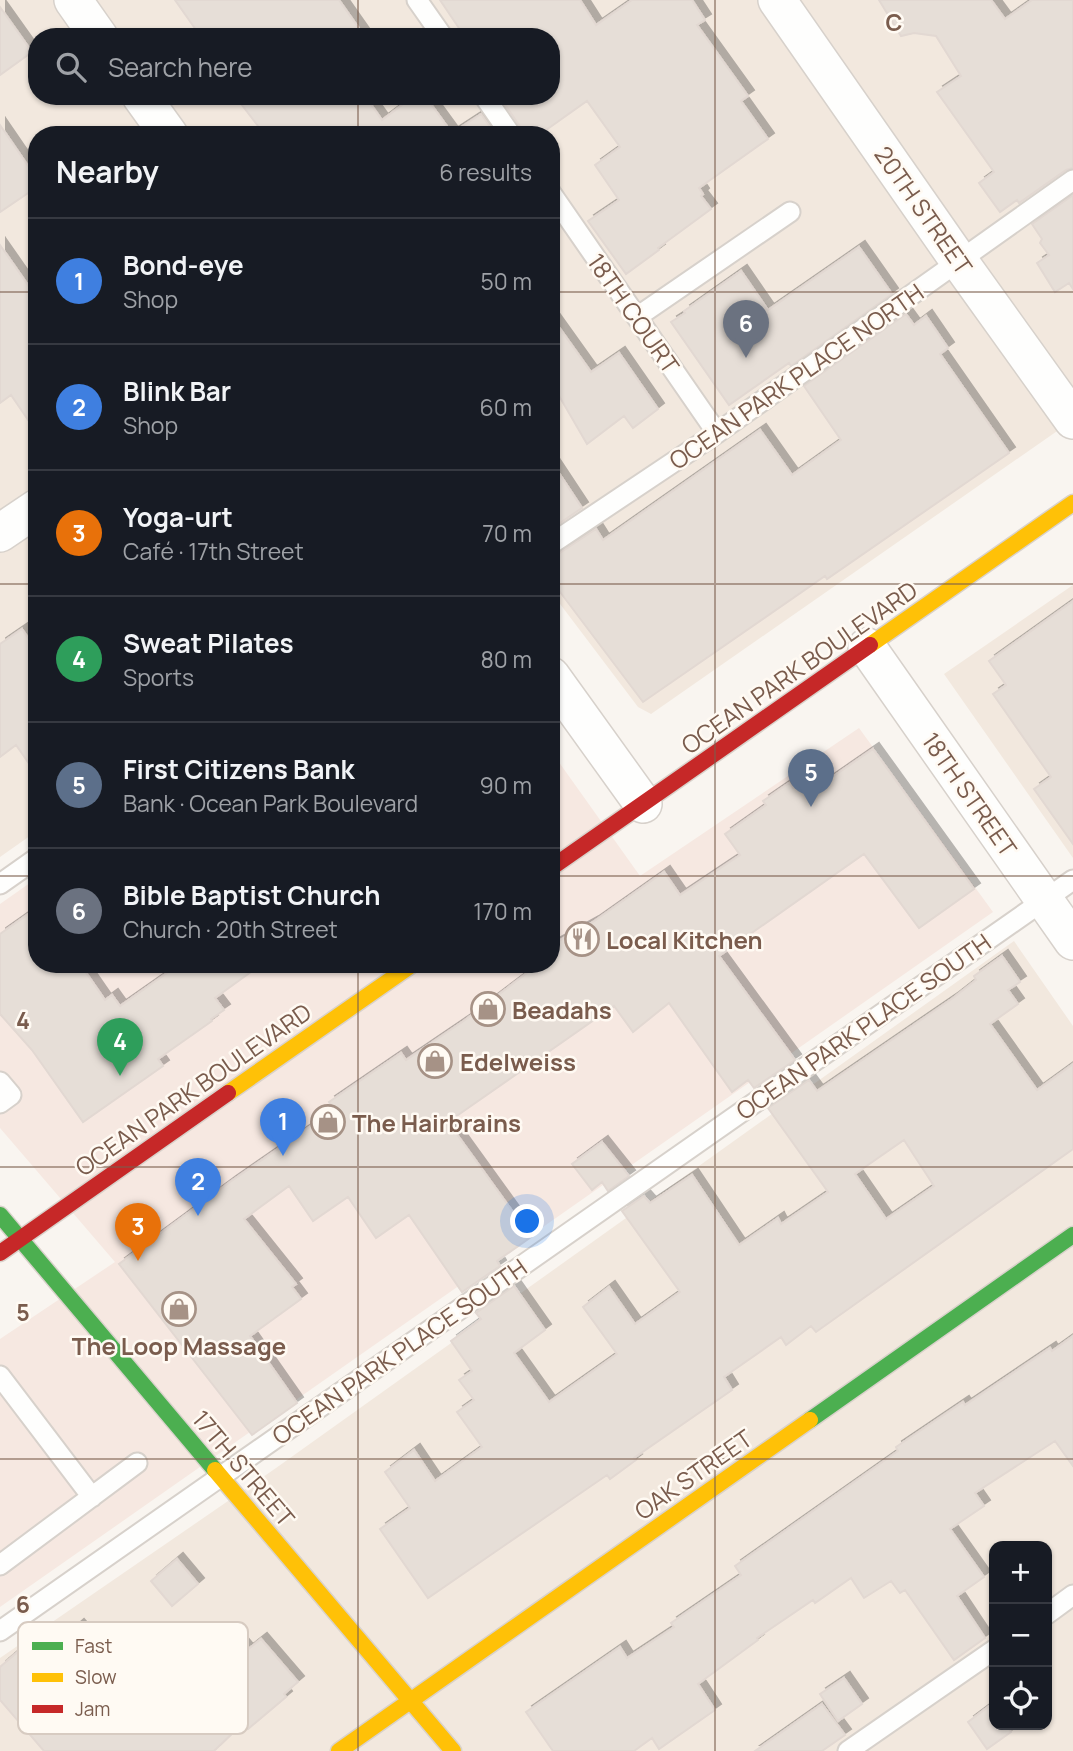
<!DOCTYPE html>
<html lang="en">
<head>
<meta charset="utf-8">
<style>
	body { margin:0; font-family:Manrope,sans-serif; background:#242831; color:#f1f3f6 }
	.controls { position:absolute; right:21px; bottom:21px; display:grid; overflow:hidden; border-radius:14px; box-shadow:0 2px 5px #0004 }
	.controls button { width:63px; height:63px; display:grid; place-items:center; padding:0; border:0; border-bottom:2px solid #363941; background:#171b24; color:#f1f3f6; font:35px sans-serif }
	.you { position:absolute; left:528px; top:1222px; width:24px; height:24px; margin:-18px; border:5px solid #fff; border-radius:50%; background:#1a73e8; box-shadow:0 0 0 10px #1a73e833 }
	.badge { display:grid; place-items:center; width:46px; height:46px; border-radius:50%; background:#a69286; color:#fff; font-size:23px; font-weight:700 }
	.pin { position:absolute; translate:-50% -58px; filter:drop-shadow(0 2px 4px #0008) }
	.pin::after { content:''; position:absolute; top:37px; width:24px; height:21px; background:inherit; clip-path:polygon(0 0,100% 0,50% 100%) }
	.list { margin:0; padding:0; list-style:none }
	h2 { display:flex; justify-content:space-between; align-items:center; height:91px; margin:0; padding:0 28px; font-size:30px }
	h2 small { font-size:23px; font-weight:400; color:#9ea1a6 }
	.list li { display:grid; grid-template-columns:46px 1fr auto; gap:21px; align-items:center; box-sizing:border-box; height:126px; padding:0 28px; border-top:2px solid #363941 }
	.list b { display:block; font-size:26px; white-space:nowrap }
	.list p { margin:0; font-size:23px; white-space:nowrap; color:#9ea1a6 }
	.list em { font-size:23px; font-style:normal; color:#9ea1a6 }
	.icon { flex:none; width:38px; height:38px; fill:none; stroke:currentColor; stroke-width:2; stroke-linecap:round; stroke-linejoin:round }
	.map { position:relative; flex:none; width:1073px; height:1751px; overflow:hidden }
	.search { position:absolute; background:#171b24; box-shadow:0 2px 5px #0004; left:28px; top:28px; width:532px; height:77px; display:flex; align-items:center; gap:18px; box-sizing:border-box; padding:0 24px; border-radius:28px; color:#9ea1a6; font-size:26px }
	.panel { position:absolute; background:#171b24; box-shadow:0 2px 5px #0004; left:28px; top:126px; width:532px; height:847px; border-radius:28px }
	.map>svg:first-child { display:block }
	.residential { fill:#f2e8de; fill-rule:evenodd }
	.commercial { fill:#f6e8e1 }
	.building { fill:#e6ded7; stroke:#e2d8d2; stroke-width:2; fill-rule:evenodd; filter:url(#shadow) }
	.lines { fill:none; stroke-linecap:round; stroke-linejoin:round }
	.lane-casing { stroke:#d7d1cb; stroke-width:23 }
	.street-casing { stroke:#d7d1cb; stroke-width:40 }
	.fast-casing { stroke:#d9d2cb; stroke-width:19 }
	.slow-casing { stroke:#d9d2cb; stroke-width:19 }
	.jam-casing { stroke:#d9d2cb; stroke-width:19 }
	.lane { stroke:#fefefd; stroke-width:19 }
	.street { stroke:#fefefd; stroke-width:37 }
	.fast { stroke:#4caf50; stroke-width:16 }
	.slow { stroke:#ffc107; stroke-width:16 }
	.jam { stroke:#c62828; stroke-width:16 }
	.grid { fill:none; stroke:#7a5c4d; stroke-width:2; stroke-opacity:0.55 }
	.labels { text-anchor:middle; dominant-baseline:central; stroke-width:5; stroke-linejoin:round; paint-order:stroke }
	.street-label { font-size:24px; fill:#7a5c4d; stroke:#fffaf3 }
	.poi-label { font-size:24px; font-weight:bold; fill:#7a5c4d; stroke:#fffaf3; text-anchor:start }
	.key { fill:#fffaf3; stroke:#d7cbc1; stroke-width:2 }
	.key-label { font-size:19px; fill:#7a5c4d }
	.grid-label { font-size:23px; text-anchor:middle; font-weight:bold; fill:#7a5c4d; stroke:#fffaf3; stroke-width:5; stroke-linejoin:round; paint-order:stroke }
</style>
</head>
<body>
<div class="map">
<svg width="1073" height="1751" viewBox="0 0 1073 1751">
	<defs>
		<filter id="shadow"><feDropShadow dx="6" dy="-6" stdDeviation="0" flood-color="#0004"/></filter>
	</defs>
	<rect width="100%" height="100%" fill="#f9f5f0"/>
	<!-- residential -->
	<path class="residential" d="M0,0H1073V420L651,714L638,707L551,592V135H37V831L0,857ZM37,37H551V96H37Z
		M1073,585V858L944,674Z
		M1014,941L1073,1026V1751H0V1658L276,1468ZM994,1546H1047V1725H994Z"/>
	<!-- commercial -->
	<path class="commercial" d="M859,728L993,912L0,1607V1339L115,1262L0,1128V904L37,878V964H551V751L640,876Z"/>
	<!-- building -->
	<path class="building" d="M175,0H339L365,37H201Z
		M440,0H580L596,25L632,0H692L705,20L697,25L748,96L741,101L768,139L699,188L703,194L701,196L711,209L658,248L659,250L626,274L588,221L619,200L595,165L620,147L587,101L539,135H523L521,128L502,100L508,96H551V37H465Z
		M879,0H991L1005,19L1032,0H1073V168L1066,170L1019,203L1017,200L1000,212L979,183L994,172L937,92L961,76L936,36L914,33L901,36Z
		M0,7L32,52L0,75Z
		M235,96H365L382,120L414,96H425L452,133L481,114L496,135H265Z
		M0,125L37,179V187L0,212Z
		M1073,195V289L1069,283L1055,292L1037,263L1049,255L1040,243L1042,239L1032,224Z
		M0,245L37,298V433L11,395L0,403Z
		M859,247L892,294L791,366L789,363L729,405L671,322L685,313L684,311L741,271L768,310Z
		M906,314L914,325L926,316L948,348L940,354L1009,453L827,579L825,576L643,702L551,580V556L558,554L596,529L603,540L760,430L792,475L841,440L804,386Z
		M551,316L591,372L619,353L658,409L633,428L624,416L587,444L551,382Z
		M551,461L582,508L551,529Z
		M1073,601V844L1034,789L1051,777L993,694L1006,685L989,661Z
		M22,629L37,651V775L16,745L0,757V644Z
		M873,749L974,889L919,928L864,854L719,956L795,1060L754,1088L748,1080L732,1092L669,1003L633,1032L614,1006L448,1122L531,1237L497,1261L500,1266L462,1292L409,1215L376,1238L348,1197L313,1221L289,1186L244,1219L296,1284L292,1287L301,1299L250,1336L297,1403L252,1435L119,1264L230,1182L334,1110L329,1102L401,1053L406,1060L465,1020L539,964H551V945L593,922L664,872L680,895L740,855L725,834L766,805L763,801L789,783L793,788L814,773L822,784Z
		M37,908V964H80L105,1000L112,995L120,1006L180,964H262L215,998L224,1010L211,1019L212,1021L158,1059L163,1066L83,1122L32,1050L0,1014V934Z
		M1002,956L1020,982L1008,990L1018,1004L990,1024L1037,1090L1073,1064V1149L816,1332L811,1326L786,1345L781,1337L724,1377L732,1390L634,1458L636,1460L610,1479L607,1475L428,1598L380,1529L410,1508L385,1472L414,1450L435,1481L482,1447L457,1412L474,1400L459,1380L472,1371L451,1341L481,1319L476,1313L514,1286L545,1330L514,1353L549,1402L617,1354L583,1307L609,1287L635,1324L680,1292L622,1211L644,1196L650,1203L692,1175L739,1245L778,1218L781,1224L828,1192L768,1108L809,1080L817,1091L953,998L976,980L974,976ZM904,1140L934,1186L886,1219L855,1174Z
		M602,1142L629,1176L608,1191L602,1182L592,1190L572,1164Z
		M1073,1336V1466L1055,1441L975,1493L984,1506L950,1529L984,1577L957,1596L985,1638L954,1660L905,1590L900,1593L891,1581L864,1598L851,1578L815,1603L813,1600L757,1638L758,1640L698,1684L715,1710L659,1749L652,1738L634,1751H553L526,1712L620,1647L627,1658L674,1627L671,1623L741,1575L735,1566L898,1451L896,1447L963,1402L965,1405L1050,1348L1052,1351Z
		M177,1559L198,1584L172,1606L151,1581Z
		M78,1625L102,1653L76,1674L116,1722L160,1685L164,1690L175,1681L185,1692L242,1644L247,1650L261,1639L298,1682L284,1694L286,1697L248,1729L243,1723L214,1751H44L0,1700V1667L41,1632L53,1647Z
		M844,1678L862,1704L838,1721L820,1694Z
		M822,1704L845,1735L822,1751H755Z
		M992,1704L994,1707V1725H1007L1011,1732L987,1749L968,1722Z"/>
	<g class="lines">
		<!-- lane casing -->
		<g class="lane-casing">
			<path id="lane" d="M417,0L443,37
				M484,96L511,135
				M551,193L717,433
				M637,317L790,212
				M551,544L717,433L1073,180
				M0,884L37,858
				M0,1082L11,1095L0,1103
				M0,1376L92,1497
				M0,1565L137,1463
				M1047,1614L1073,1595
				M0,1631L1073,880
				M848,1751L994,1650"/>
		</g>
		<!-- street casing -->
		<g class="street-casing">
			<path id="street" d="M73,0L99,37
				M777,0L959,261L1073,420
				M141,96L169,135
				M0,533L37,508
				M867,647L1073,941
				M551,676L643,804"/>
		</g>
		<!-- fast casing -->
		<g class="fast-casing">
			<path id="fast" d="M0,1215L215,1470
				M810,1420L1073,1235"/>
		</g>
		<!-- slow casing -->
		<g class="slow-casing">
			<path id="slow" d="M870,645L1073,503
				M228,1093L413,964
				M215,1470L453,1751
				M339,1751L810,1420"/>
		</g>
		<!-- jam casing -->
		<g class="jam-casing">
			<path id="jam" d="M551,868L870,645
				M0,1253L228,1093"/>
		</g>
		<!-- lane -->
		<use href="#lane" class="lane"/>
		<!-- street -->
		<use href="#street" class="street"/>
		<!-- fast -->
		<use href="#fast" class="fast"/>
		<!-- slow -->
		<use href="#slow" class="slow"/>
		<!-- jam -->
		<use href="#jam" class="jam"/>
	</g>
	<!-- grid -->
	<path class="grid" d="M358,0V37M715,0V1751M358,96V135M0,292H37M551,292H1073M0,584H37M551,584H1073M0,876H37M551,876H1073M358,964V1751M0,1167H1073M0,1459H1073"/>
	<!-- icons -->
	<defs>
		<g id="restaurant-ring" transform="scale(1.75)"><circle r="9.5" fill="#fffaf3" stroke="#a69286" stroke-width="1.5"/><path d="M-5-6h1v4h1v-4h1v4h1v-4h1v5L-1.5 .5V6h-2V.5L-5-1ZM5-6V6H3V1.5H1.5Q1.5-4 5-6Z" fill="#a69286"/></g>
		<g id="shop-ring" transform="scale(1.75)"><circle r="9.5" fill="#fffaf3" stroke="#a69286" stroke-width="1.5"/><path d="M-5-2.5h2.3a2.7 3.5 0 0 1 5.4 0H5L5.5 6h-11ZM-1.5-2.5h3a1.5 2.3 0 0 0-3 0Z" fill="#a69286"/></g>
	</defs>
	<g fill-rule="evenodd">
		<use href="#restaurant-ring" x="582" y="939"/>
		<use href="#shop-ring" x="488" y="1009"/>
		<use href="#shop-ring" x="435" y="1061"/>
		<use href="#shop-ring" x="328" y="1122"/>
		<use href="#shop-ring" x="179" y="1309"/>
	</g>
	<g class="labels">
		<!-- street labels -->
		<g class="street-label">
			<text transform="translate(924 210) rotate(55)">20TH STREET</text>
			<text transform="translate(634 313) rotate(55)">18TH COURT</text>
			<text transform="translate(796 376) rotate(-35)">OCEAN PARK PLACE NORTH</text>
			<text transform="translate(799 667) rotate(-35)">OCEAN PARK BOULEVARD</text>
			<text transform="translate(970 794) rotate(55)">18TH STREET</text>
			<text transform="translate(863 1026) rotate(-35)">OCEAN PARK PLACE SOUTH</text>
			<text transform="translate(193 1089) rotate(-35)">OCEAN PARK BOULEVARD</text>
			<text transform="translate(399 1351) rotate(-35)">OCEAN PARK PLACE SOUTH</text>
			<text transform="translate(244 1468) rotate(50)">17TH STREET</text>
			<text transform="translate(693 1474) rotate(-35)">OAK STREET</text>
		</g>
		<!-- poi labels -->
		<g class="poi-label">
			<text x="606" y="939">Local Kitchen</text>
			<text x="512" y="1009">Beadahs</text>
			<text x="460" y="1061">Edelweiss</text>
			<text x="352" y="1122">The Hairbrains</text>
			<text x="179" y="1345" text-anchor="middle">The Loop Massage</text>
		</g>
	</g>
	<!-- legend -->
	<rect x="18" y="1622" width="230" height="112" rx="10" class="key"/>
	<rect x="32" y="1642" width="31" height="8" fill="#4caf50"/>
	<rect x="32" y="1673" width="31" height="9" fill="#ffc107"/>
	<rect x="32" y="1705" width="31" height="8" fill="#c62828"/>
	<g class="key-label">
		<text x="75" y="1653">Fast</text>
		<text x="75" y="1684">Slow</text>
		<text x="75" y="1716">Jam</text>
	</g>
	<g class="grid-label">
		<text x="894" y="31">C</text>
		<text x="23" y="1029">4</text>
		<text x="23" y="1321">5</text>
		<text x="23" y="1613">6</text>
	</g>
</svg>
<div class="controls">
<button>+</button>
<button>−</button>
<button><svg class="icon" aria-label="locate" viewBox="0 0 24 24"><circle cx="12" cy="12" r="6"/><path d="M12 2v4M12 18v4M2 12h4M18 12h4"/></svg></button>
</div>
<div class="you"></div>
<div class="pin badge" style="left:283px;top:1156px;background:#3f7fe0">1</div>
<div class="pin badge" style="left:198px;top:1216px;background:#3f7fe0">2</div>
<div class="pin badge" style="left:138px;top:1261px;background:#e8710a">3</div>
<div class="pin badge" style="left:120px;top:1076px;background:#2e9e5b">4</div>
<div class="pin badge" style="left:811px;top:807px;background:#5c6f8a">5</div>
<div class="pin badge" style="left:746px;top:358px;background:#6b7280">6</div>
<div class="search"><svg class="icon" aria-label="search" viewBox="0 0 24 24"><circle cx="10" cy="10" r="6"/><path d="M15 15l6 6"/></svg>Search here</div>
<section class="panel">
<h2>Nearby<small>6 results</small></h2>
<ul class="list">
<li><span class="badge" style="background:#3f7fe0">1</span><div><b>Bond-eye</b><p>Shop</p></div><em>50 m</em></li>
<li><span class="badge" style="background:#3f7fe0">2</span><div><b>Blink Bar</b><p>Shop</p></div><em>60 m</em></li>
<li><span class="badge" style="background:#e8710a">3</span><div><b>Yoga-urt</b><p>Café · 17th Street</p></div><em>70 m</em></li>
<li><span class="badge" style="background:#2e9e5b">4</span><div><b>Sweat Pilates</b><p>Sports</p></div><em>80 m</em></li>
<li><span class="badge" style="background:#5c6f8a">5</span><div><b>First Citizens Bank</b><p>Bank · Ocean Park Boulevard</p></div><em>90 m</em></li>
<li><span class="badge" style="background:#6b7280">6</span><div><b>Bible Baptist Church</b><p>Church · 20th Street</p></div><em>170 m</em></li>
</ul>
</section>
</div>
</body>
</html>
